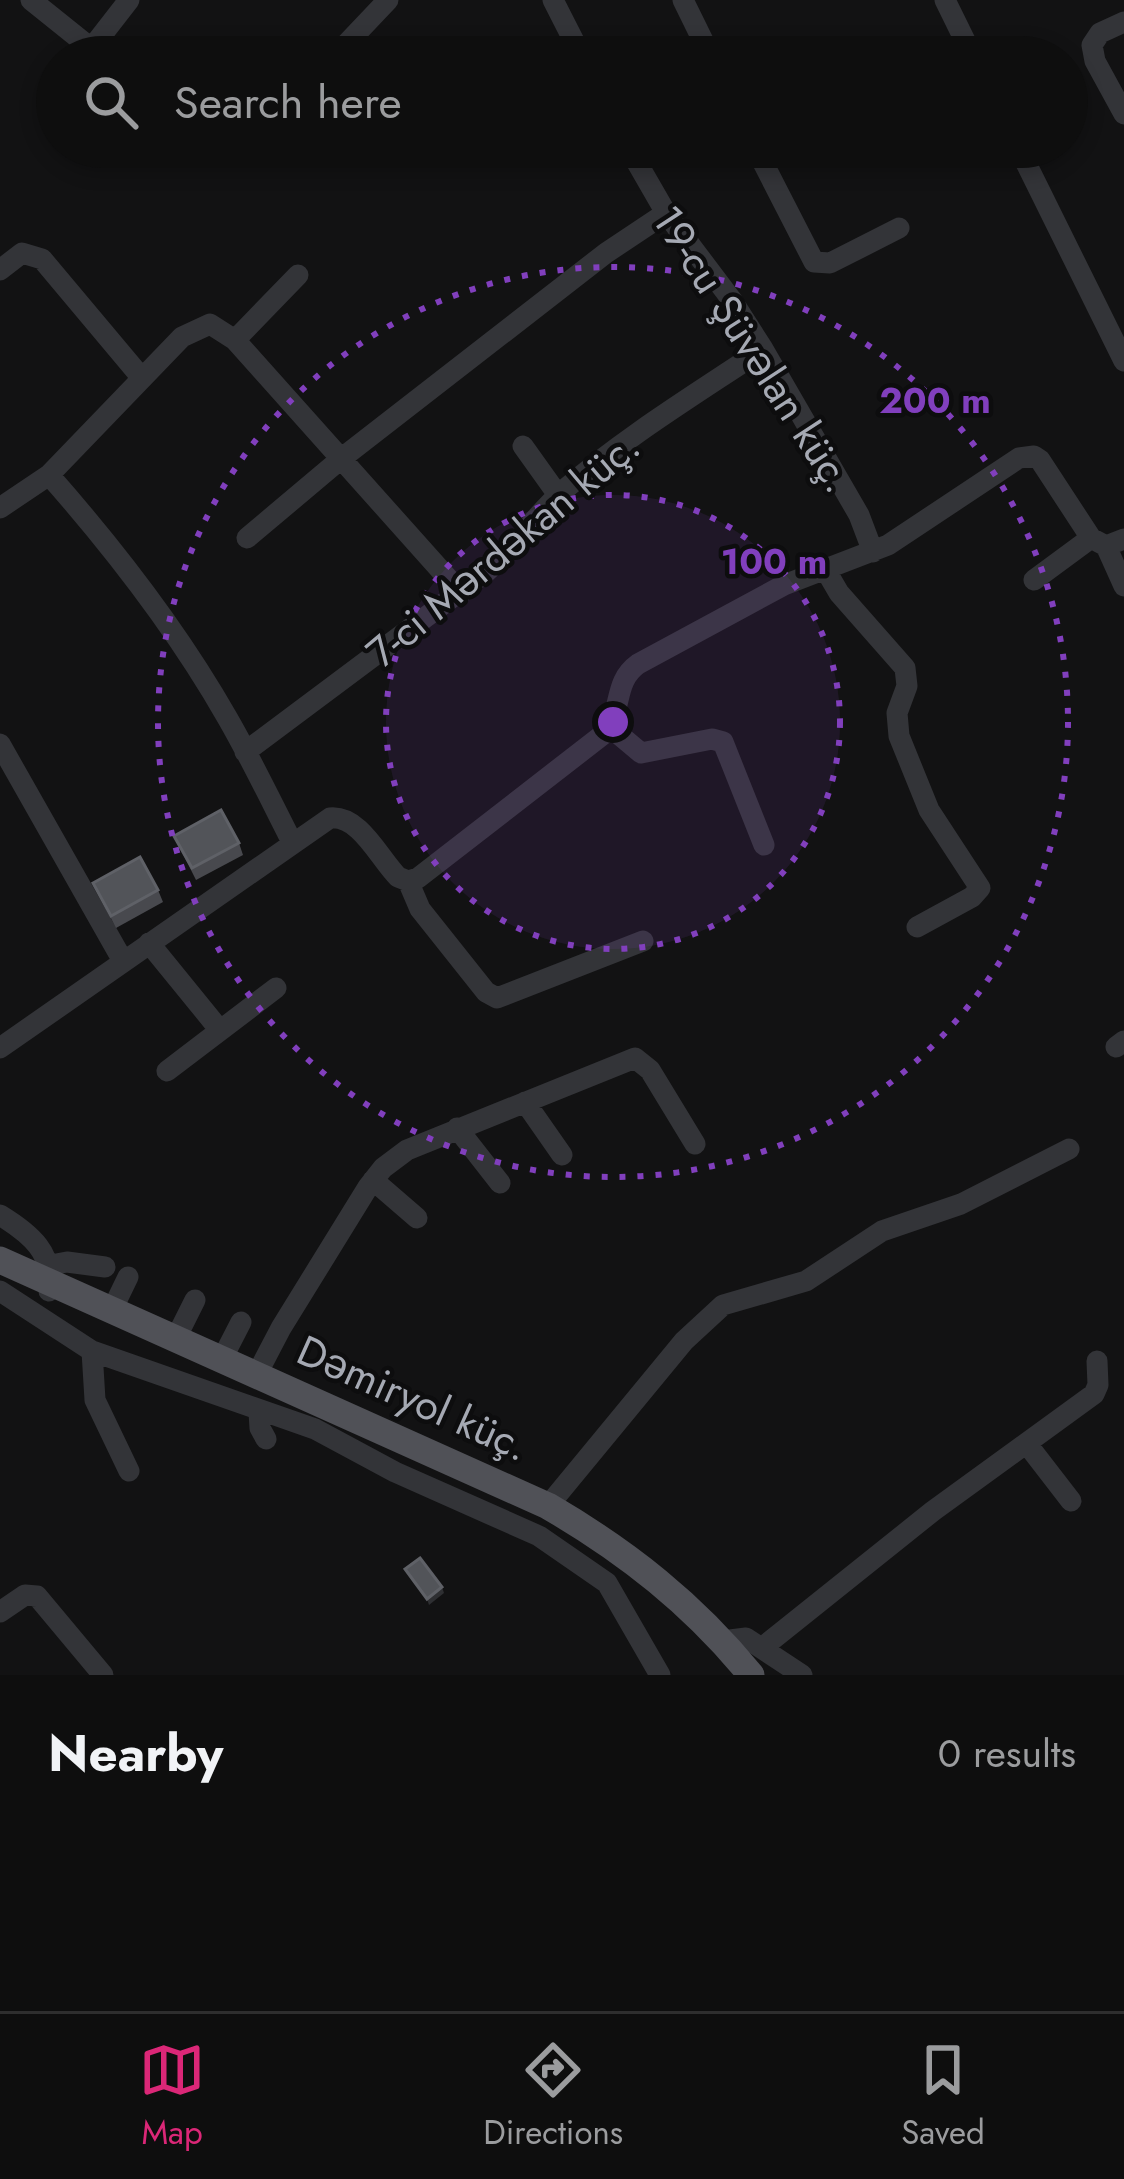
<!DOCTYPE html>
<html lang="en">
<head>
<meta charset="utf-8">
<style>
	body { margin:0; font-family:Jost,sans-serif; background:#1c1c1c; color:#f1f3f6 }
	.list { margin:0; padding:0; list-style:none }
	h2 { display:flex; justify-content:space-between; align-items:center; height:156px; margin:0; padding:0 48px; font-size:51px }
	h2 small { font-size:39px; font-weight:400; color:#9b9c9e }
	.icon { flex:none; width:66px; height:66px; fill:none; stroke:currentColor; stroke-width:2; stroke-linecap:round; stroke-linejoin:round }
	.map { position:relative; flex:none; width:1124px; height:1675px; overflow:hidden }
	.search { position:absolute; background:#0e0e0e; box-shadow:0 6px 18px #0003; left:36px; right:36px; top:36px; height:132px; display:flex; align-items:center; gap:30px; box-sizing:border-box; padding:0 42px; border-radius:66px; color:#9b9c9e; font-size:45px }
	.sheet { height:336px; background:#0e0e0e }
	nav { display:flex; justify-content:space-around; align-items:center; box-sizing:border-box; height:168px; border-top:3px solid #2e2e2e; background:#0e0e0e; font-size:33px; color:#9b9c9e }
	nav a { display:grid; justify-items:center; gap:6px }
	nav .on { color:#db2777 }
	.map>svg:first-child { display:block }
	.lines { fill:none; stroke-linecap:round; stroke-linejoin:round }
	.minor { stroke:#333438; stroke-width:21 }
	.major { stroke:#505157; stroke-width:27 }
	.wall { fill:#48494e }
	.shaded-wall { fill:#2e2f32 }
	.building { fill:#525459; stroke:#5f6167; stroke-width:3 }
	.ring { fill:none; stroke:#813fbd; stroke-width:6; stroke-dasharray:6 12 }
	.labels { text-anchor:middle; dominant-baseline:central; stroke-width:9; stroke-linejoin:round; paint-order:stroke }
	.street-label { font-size:42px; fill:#a5a9b3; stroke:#0d0d0e }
	.centre { fill:#813fbd; stroke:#0d0d0e; stroke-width:6 }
	.ring-label { font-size:36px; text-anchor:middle; font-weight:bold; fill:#813fbd; stroke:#0d0d0e; stroke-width:9; stroke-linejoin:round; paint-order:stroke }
</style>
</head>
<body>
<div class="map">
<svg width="1124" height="1675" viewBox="0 0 1124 1675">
	<rect width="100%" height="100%" fill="#121213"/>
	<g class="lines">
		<!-- minor -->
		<path class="minor" d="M31,0L102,57
			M553,0L582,57
			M683,0L711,57
			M945,0L973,57
			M1124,22L1100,33L1092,45L1095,61L1124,114
			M91,49L129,0
			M334,57L388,0
			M217,147L230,154L249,147
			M628,147L666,213L731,299L763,349L859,515L873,552
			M755,147L814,262L830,263L899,228
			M1018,147L1124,361
			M0,270L22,253L42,259L141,377
			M235,340L298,275
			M523,446L558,495
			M49,475C116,551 178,631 228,719C251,759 271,801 292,842
			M0,508L49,475L182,337L210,324L235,340L461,593
			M247,538L342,458L606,253L666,213
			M1106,546L1124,586
			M825,569L839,593L905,668L907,686L897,713L899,736L929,810L980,888L972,897L917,927
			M1034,580L1091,538
			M610,727L641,753L712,739L723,742L764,845
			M0,744L123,961
			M245,752L486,572C515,547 535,515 564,490C625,437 696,394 763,349
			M408,881L420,909L486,992L497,998L643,941
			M149,943L219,1029
			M1116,1047L1124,1041
			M0,1048L330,818C360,815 379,858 398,877L408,881L418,878L605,733C623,709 613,682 638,664L784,585L888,545L1019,458L1034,456L1040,460L1091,538L1106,546L1124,539
			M167,1071L276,988
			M525,1102L562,1155
			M457,1128L500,1183
			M373,1180L417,1218
			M0,1215C31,1234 54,1253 49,1291
			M51,1265L67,1262L105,1267
			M0,1291L92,1351L315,1429L395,1472L539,1536L607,1583L660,1675
			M112,1310L128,1277
			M176,1338L195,1300
			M92,1351L95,1400L129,1471
			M222,1359L241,1322
			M257,1374L281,1328L368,1187L383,1168L407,1150L635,1058L650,1070L695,1144
			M259,1412L260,1428L266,1439
			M1027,1444L1071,1501
			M548,1506L684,1341L723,1305L806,1281L882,1231L961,1204L1069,1149
			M0,1612L25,1595L37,1596L103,1675
			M722,1641L746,1638L802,1675
			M763,1647L933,1511L1094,1394L1098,1385L1097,1361"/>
		<!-- major -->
		<path class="major" d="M0,1260L548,1506C627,1552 693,1604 751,1675"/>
	</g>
	<!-- wall -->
	<path class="wall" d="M174,836L239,843L243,855L196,880Z
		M93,883L158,890L163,902L116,928Z"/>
	<!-- shaded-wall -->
	<path class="shaded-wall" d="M442,1587L444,1593L429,1605L427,1599Z"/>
	<!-- building -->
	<path class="building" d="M221,810L239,843L192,868L174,836Z
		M140,857L158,890L111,916L93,883Z
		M420,1558L442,1587L427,1599L405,1569Z"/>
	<!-- distance rings -->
	<circle cx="613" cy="722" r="227" fill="#813fbd" fill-opacity=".12"/>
	<g class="ring">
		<circle cx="613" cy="722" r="227"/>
		<circle cx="613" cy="722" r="455"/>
	</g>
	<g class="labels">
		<!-- street labels -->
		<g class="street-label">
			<text transform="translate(753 349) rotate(57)">19-cu Şüvəlan küç.</text>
			<text transform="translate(503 549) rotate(-40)">7-ci Mərdəkan küç.</text>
			<text transform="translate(413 1398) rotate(24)">Dəmiryol küç.</text>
		</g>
	</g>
	<circle cx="613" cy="722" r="18" class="centre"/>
	<g class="ring-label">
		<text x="935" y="413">200 m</text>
		<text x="774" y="574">100 m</text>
	</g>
</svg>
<div class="search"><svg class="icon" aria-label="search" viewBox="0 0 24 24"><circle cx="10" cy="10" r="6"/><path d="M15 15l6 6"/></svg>Search here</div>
</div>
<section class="sheet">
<h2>Nearby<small>0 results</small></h2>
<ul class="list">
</ul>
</section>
<nav>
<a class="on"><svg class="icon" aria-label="map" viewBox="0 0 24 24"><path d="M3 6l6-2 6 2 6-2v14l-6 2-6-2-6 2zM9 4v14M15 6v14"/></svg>Map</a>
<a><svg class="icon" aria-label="directions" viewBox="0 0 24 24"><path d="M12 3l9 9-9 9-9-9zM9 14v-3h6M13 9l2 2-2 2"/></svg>Directions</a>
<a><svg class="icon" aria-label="saved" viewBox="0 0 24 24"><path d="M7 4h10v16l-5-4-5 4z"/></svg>Saved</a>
</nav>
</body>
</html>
